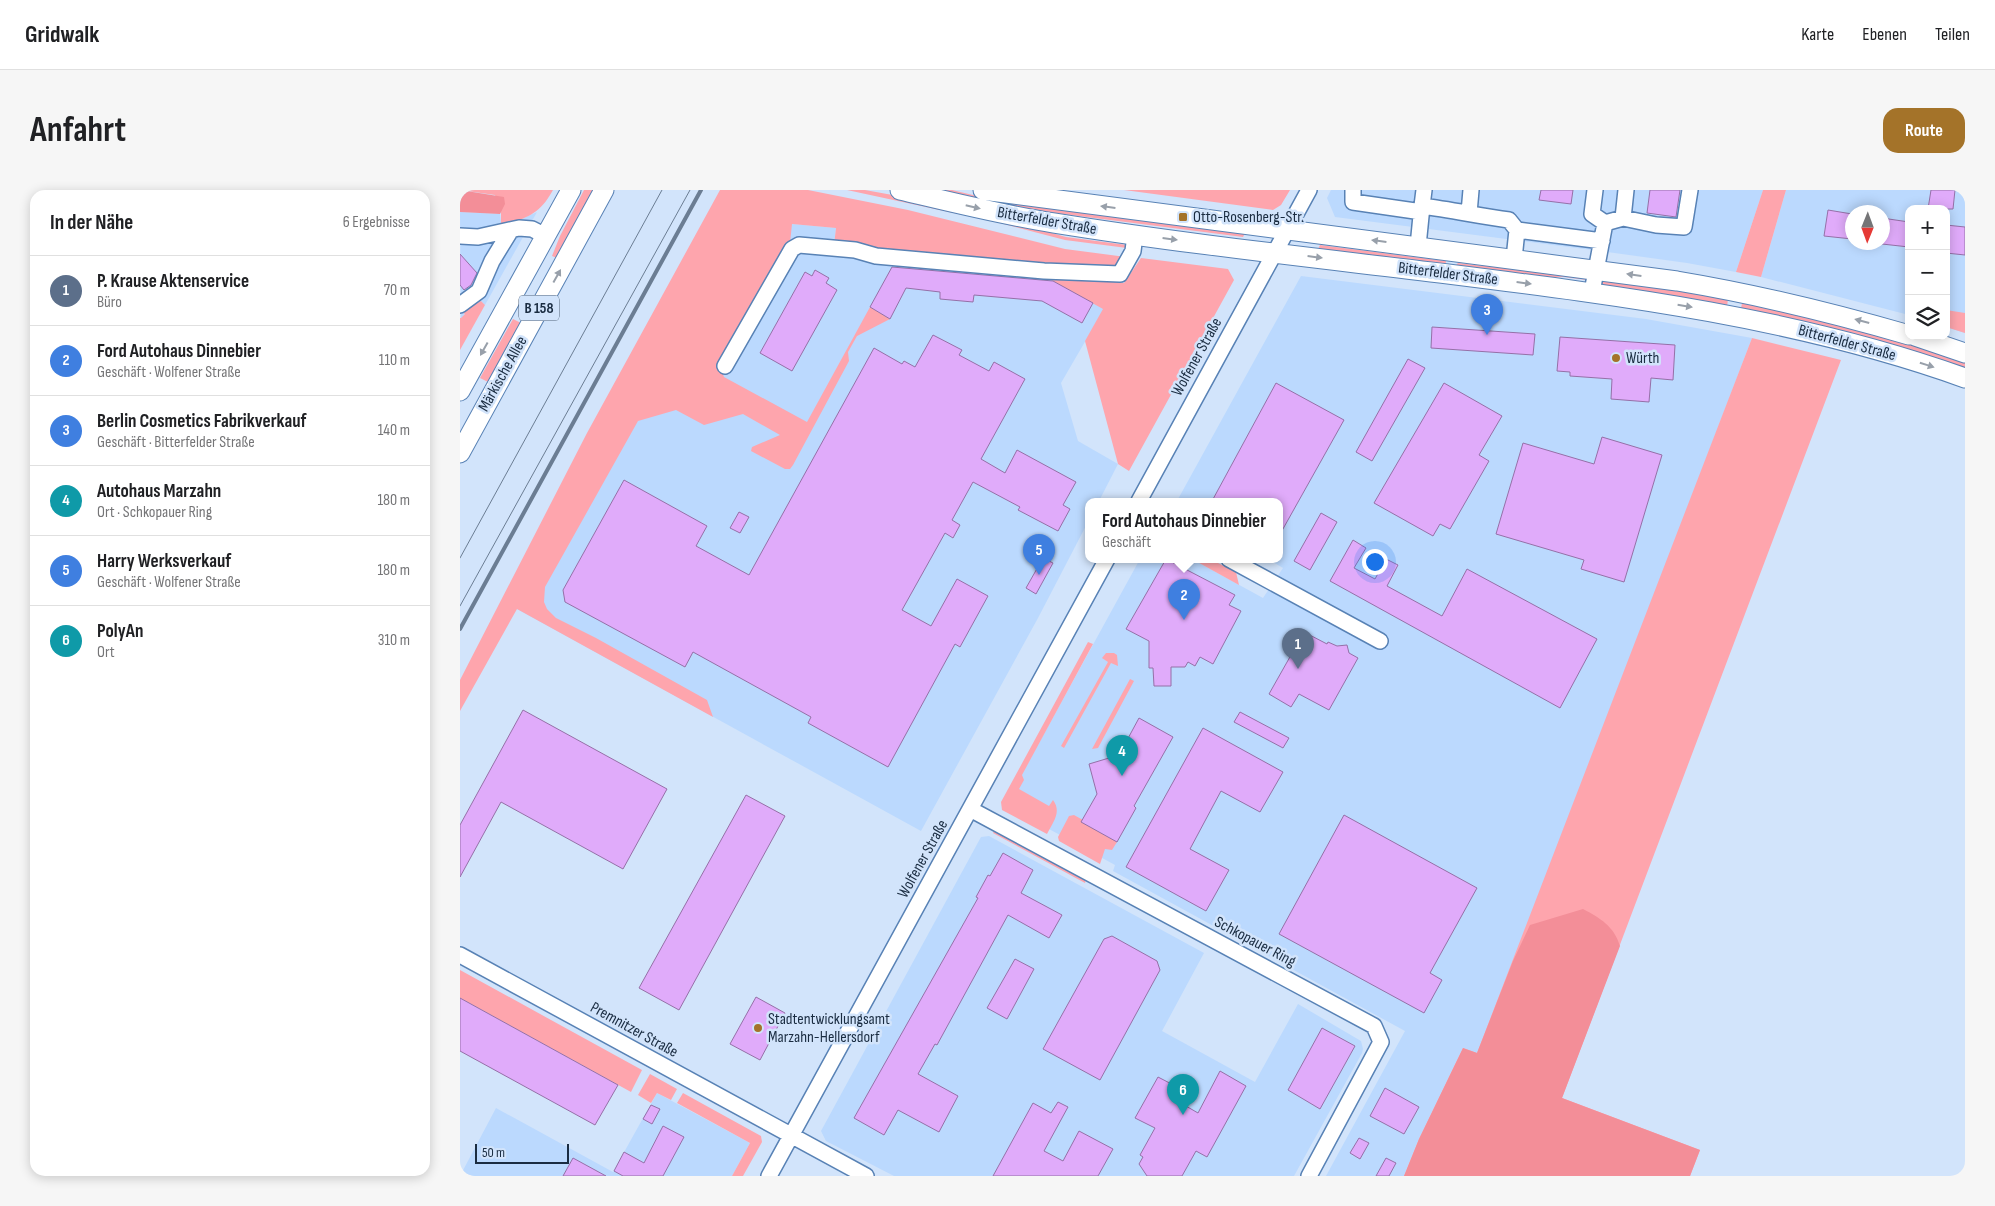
<!DOCTYPE html>
<html lang="de">
<head>
<meta charset="utf-8">
<style>
	body { margin:0; font-family:"Sofia Sans Condensed",sans-serif; background:#f6f6f6; color:#202124 }
	.controls { position:absolute; right:15px; top:15px; display:grid; overflow:hidden; border-radius:10px; box-shadow:0 2px 12px #0003 }
	.controls button { width:45px; height:45px; display:grid; place-items:center; padding:0; border:0; border-bottom:1px solid #e0e0e0; background:#fff; color:#202124; font:25px sans-serif }
	.compass { position:absolute; left:1385px; top:15px; width:45px; height:45px; border-radius:50%; background:#fff; box-shadow:0 2px 12px #0003; rotate:181deg }
	.scale { position:absolute; left:15px; bottom:12px; width:94px; box-sizing:border-box; padding-left:5px; border:2px solid #1a2c41; border-top:0; font-size:14px; line-height:18px; white-space:nowrap; color:#1a2c41; -webkit-text-stroke:4px #d2e4fb; paint-order:stroke }
	.you { position:absolute; left:914px; top:371px; width:18px; height:18px; margin:-12px; border:4px solid #fff; border-radius:50%; background:#1a73e8; box-shadow:0 0 0 8px #1a73e833 }
	.badge { display:grid; place-items:center; width:32px; height:32px; border-radius:50%; background:#a47329; color:#fff; font-size:16px; font-weight:700 }
	.pin { position:absolute; translate:-50% -41px; filter:drop-shadow(0 1px 2px #0008) }
	.pin::after { content:''; position:absolute; top:26px; width:18px; height:15px; background:inherit; clip-path:polygon(0 0,100% 0,50% 100%) }
	.popup { position:absolute; left:625px; top:308px; width:198px; height:65px; box-sizing:border-box; display:grid; place-content:center; border-radius:10px; background:#fff; filter:drop-shadow(0 1px 4px #0005); font-size:16px; white-space:nowrap; color:#757577 }
	.popup b { font-size:19px; color:#202124 }
	.popup::after { content:''; position:absolute; left:50%; top:100%; margin-left:-10px; border:10px solid transparent; border-top-color:#fff }
	.list { margin:0; padding:0; list-style:none }
	h2 { display:flex; justify-content:space-between; align-items:center; height:65px; margin:0; padding:0 20px; font-size:21px }
	h2 small { font-size:16px; font-weight:400; color:#757577 }
	.list li { display:grid; grid-template-columns:32px 1fr auto; gap:15px; align-items:center; box-sizing:border-box; height:70px; padding:0 20px; border-top:1px solid #e0e0e0 }
	.list b { display:block; font-size:19px; white-space:nowrap }
	.list p { margin:0; font-size:16px; white-space:nowrap; color:#757577 }
	.list em { font-size:16px; font-style:normal; color:#757577 }
	.icon { flex:none; width:28px; height:28px; fill:none; stroke:currentColor; stroke-width:2; stroke-linecap:round; stroke-linejoin:round }
	.map { position:relative; flex:none; width:1505px; height:986px; overflow:hidden; border-radius:15px }
	header { display:flex; align-items:center; gap:30px; box-sizing:border-box; height:70px; padding:0 25px; background:#fff; border-bottom:1px solid #e0e0e0 }
	header strong { font-size:24px }
	nav { display:flex; gap:28px; margin-inline-start:auto; font-size:18px }
	.intro { display:flex; align-items:center; justify-content:space-between; box-sizing:border-box; height:120px; padding:0 30px }
	h1 { margin:0; font-size:35px }
	.button { padding:12px 22px; border-radius:15px; background:#a47329; color:#fff; font-size:18px; font-weight:700 }
	main { display:flex; gap:30px; padding:0 30px }
	aside { flex:1; background:#fff; border-radius:15px; box-shadow:0 2px 12px #0003 }
	.map>svg:first-child { display:block }
	.built { fill:#bbd9fe; fill-rule:evenodd }
	.green { fill:#fea5ad }
	.forest { fill:#f38e98 }
	.building { fill:#e0abfa; stroke:#9570a7 }
	.lines { fill:none; stroke-linecap:round; stroke-linejoin:round }
	.minor-casing { stroke:#5882b5; stroke-width:18 }
	.major-casing { stroke:#5882b5; stroke-width:21 }
	.minor { stroke:#fff; stroke-width:15 }
	.major { stroke:#fff; stroke-width:19 }
	.tram { stroke:#6b7d93; stroke-width:1 }
	.rail { stroke:#6b7d93; stroke-width:4 }
	.oneway { fill:#98a0aa }
	.poi-dot { fill:#a47329; stroke:#d2e4fb; stroke-width:2 }
	.labels { text-anchor:middle; dominant-baseline:central; stroke-width:5; stroke-linejoin:round; paint-order:stroke }
	.shield { fill:#d2e4fb; stroke:#516379; stroke-width:1 }
	.shield-label { font-size:15px; font-weight:bold; fill:#1a2c41 }
	.poi-label { font-size:16px; fill:#1a2c41; stroke:#d2e4fb; text-anchor:start }
	.street-label { font-size:16px; fill:#1a2c41; stroke:#d2e4fb }
</style>
</head>
<body>
<header>
<strong>Gridwalk</strong>
<nav><a>Karte</a><a>Ebenen</a><a>Teilen</a></nav>
</header>
<div class="intro"><h1>Anfahrt</h1><a class="button">Route</a></div>
<main>
<aside>
<h2>In der Nähe<small>6 Ergebnisse</small></h2>
<ul class="list">
<li><span class="badge" style="background:#5c6f8a">1</span><div><b>P. Krause Aktenservice</b><p>Büro</p></div><em>70 m</em></li>
<li><span class="badge" style="background:#3f7fe0">2</span><div><b>Ford Autohaus Dinnebier</b><p>Geschäft · Wolfener Straße</p></div><em>110 m</em></li>
<li><span class="badge" style="background:#3f7fe0">3</span><div><b>Berlin Cosmetics Fabrikverkauf</b><p>Geschäft · Bitterfelder Straße</p></div><em>140 m</em></li>
<li><span class="badge" style="background:#0f9aa8">4</span><div><b>Autohaus Marzahn</b><p>Ort · Schkopauer Ring</p></div><em>180 m</em></li>
<li><span class="badge" style="background:#3f7fe0">5</span><div><b>Harry Werksverkauf</b><p>Geschäft · Wolfener Straße</p></div><em>180 m</em></li>
<li><span class="badge" style="background:#0f9aa8">6</span><div><b>PolyAn</b><p>Ort</p></div><em>310 m</em></li>
</ul>
</aside>
<div class="map">
<svg width="1505" height="986" viewBox="0 0 1505 986">
	<rect width="100%" height="100%" fill="#d2e4fb"/>
	<!-- built -->
	<path class="built" d="M871,0H1303L1276,82L1227,73L1140,61L875,27L867,8Z
		M1326,0H1505V143L1486,137V19H1449V125L1301,87ZM1392,22H1422V52H1392Z
		M0,22L40,24L41,34L46,36L77,22L25,115L21,111L2,122L5,124L1,129Z
		M332,34L376,38L374,55L594,76L644,119L601,193L618,251L658,274L639,311H629V330L578,428L461,641L57,419L199,152L260,177Z
		M841,86L1186,129L1292,148L1127,582L1017,864L1003,858L959,949L944,986H866L945,841L653,681L655,675L545,615L680,369H732L803,408L823,378L808,369H819V311H717Z
		M529,646L744,763L702,841L795,892L838,814L901,851L903,859L902,863L834,986H434L366,951L361,941L521,647Z
		M197,903L290,953L272,986H0L36,918L153,982Z"/>
	<!-- green -->
	<path class="green" d="M0,0H93C79,25 70,25 46,36L41,34V22L35,5Z
		M124,0H135L97,68L92,66L100,46Z
		M260,0H348L448,20L605,59L666,67L653,80L374,55L376,38L332,34L330,53L260,177L264,187L347,232L410,117L430,129L397,146L388,162L389,171L333,275L330,279H325L291,261L292,257L320,245L283,224L244,235L216,220L178,231L85,397L84,412L87,419L96,428L136,448L247,510L253,527L57,419L0,521V490L127,243Z
		M387,0H405L449,8L574,38L606,47L667,55V58L605,50L540,33Z
		M468,0H492L517,6L786,41L783,47L564,19Z
		M664,0H830L821,15L813,20Z
		M1303,0H1326L1301,87L1276,82Z
		M860,55L986,71L985,77L857,61Z
		M681,68L768,79L774,90L669,281L658,274L625,151L643,119L589,89L591,85L664,93Z
		M998,73L1024,76H1051L1128,85L1127,90L1104,87L1062,88L995,76Z
		M1145,87L1268,109L1267,117L1143,97L1141,91Z
		M1283,109L1371,130L1505,170V178L1272,119L1273,116L1281,118Z
		M21,111L25,115L0,160V128H1L5,124L1,122Z
		M1486,120L1505,123V143L1486,137Z
		M53,129L61,133L28,192L20,188Z
		M1292,148L1381,170L1102,908L1240,960L1230,986H944L959,949L1003,858L1017,863Z
		M732,369H750L776,382L779,395Z
		M628,452L633,454L562,585L564,590L559,599L589,616L593,610C602,622 593,632 587,644L542,620L541,612Z
		M646,463H654L657,465L658,476L651,473L604,558L601,556L648,472L642,468Z
		M670,489L674,491L638,558L632,559Z
		M614,625L623,630L622,632L657,652L652,660L645,659L640,674L599,651L598,647L609,626Z
		M535,639L626,689L625,693L533,643Z
		M0,780L182,880L171,902L0,808Z
		M190,884L217,899L211,910L197,903L191,913L178,905Z
		M223,903L301,946L302,952L283,986H272L290,953L217,913Z"/>
	<!-- forest -->
	<path class="forest" d="M0,0L44,7L45,14L40,24L0,22Z
		M1123,719C1140,728 1154,736 1160,756L1102,908L1240,960L1230,986H944L959,949L1003,858L1017,863L1053,771L1070,735Z"/>
	<!-- building -->
	<path class="building" d="M1081,0H1113L1111,14L1079,10Z
		M1190,0H1220L1216,27L1187,23Z
		M1471,0H1495L1493,19H1468Z
		M1368,20L1392,24V49L1364,46Z
		M1422,28L1449,32V57L1422,54Z
		M1486,35L1505,37V65L1486,63Z
		M0,64L17,83L11,95L4,100L0,95Z
		M432,77L593,91L633,113L622,133L582,111L514,105L513,112L480,109V102L446,98L430,129L410,117Z
		M355,80L369,88L366,93L377,100L332,181L300,163L345,82L352,86Z
		M972,137L1075,144L1073,165L971,158Z
		M473,145L502,160L499,165L529,181L534,172L565,189L521,269L545,283L557,260L616,292L603,315L610,319L598,341L558,320L560,317L513,292L492,330L500,335L493,348L485,343L442,420L471,436L497,389L528,406L500,457L495,454L428,577L348,533L351,527L233,462L225,477L105,412L103,400L164,290L247,336L236,356L289,385L414,158L442,174L444,171L455,177Z
		M1100,147L1215,155L1213,190L1191,188L1189,212L1151,209L1152,189L1110,186V182L1097,181Z
		M948,169L965,178L912,271L896,262Z
		M816,193L884,230L819,346V311H752Z
		M984,193L1042,226L1019,265L1029,271L990,339L980,334L973,346L914,313Z
		M1142,247L1202,265L1164,392L1121,379L1124,370L1036,344L1063,253L1134,274Z
		M279,322L289,327L280,343L270,338Z
		M861,323L877,332L850,380L834,371Z
		M893,350L906,358L894,378L915,389L926,369L938,375L927,396L982,426L1007,379L1137,449L1100,518L870,391Z
		M583,368L593,373L576,404L566,398Z
		M706,369L775,405L769,415L781,421L753,474L740,467L735,476L728,472L725,477H711V496H694L693,478H689V451L666,439Z
		M844,442L867,454L868,452L877,456L887,455L889,463L898,468L869,520L839,504L831,517L809,504Z
		M63,520L207,599L163,679L41,612L0,687V635Z
		M780,522L829,548L823,558L774,532Z
		M679,528L713,547L674,616L676,618L657,652L621,632L637,604L629,574L659,565Z
		M743,538L823,582L800,622L761,601L730,659L769,680L746,721L666,677Z
		M286,605L325,626L219,820L179,798Z
		M884,625L1017,698L970,783L982,790L964,823L819,744Z
		M543,663L573,680L561,703L602,725L589,748L548,725L477,855L475,854L458,884L498,906L479,942L438,920L424,945L394,928L518,708L516,707L528,685L530,686Z
		M652,746L697,771L700,780L640,890L583,859L644,749Z
		M555,769L574,779L547,829L527,818Z
		M296,807L325,823L300,870L270,854Z
		M0,808L158,895L135,935L0,861Z
		M862,838L895,856L860,919L828,900Z
		M760,881L786,896L747,967L736,961L722,986H687L679,974L683,967L680,965L695,938L675,928L698,887L725,901L719,912L738,923Z
		M925,898L959,917L944,944L910,926Z
		M598,912L608,917L584,961L603,971L619,941L653,959L638,986H533L573,913L591,923Z
		M191,915L200,919L192,934L183,929Z
		M203,936L224,947L203,986H163L154,981L164,962L184,973Z
		M899,948L909,953L900,969L890,963Z
		M113,968L146,986H103Z
		M926,968L936,973L929,986H916Z"/>
	<g class="lines">
		<!-- minor casing -->
		<g class="minor-casing">
			<path id="minor" d="M893,0V12L962,22
				M1135,0L1132,24L1145,33
				M962,16L964,0
				M1009,23L1011,0
				M1163,28L1166,0
				M1057,40L1142,51
				M0,46L18,47L59,38L72,39L86,46
				M958,56L962,16C992,20 1020,26 1049,30L1057,40L1054,69
				M1132,102L1145,33L1163,28L1196,35L1224,37L1230,0
				M0,115L19,101L32,71L51,40
				M265,176L332,59L339,55L395,60L416,66L584,81L660,84L673,61L675,45
				M679,311L849,0
				M769,369L920,451
				M510,619L914,836L921,852L849,986
				M0,765L406,986
				M309,986L647,369"/>
		</g>
		<!-- major casing -->
		<g class="major-casing">
			<path id="major" d="M440,0C491,12 542,25 594,33C725,54 857,68 988,84C1163,106 1338,128 1505,188
				M523,0L1217,91C1295,104 1373,123 1449,145
				M1455,146L1505,163
				M0,201L111,0
				M0,263L144,0"/>
		</g>
		<!-- minor -->
		<use href="#minor" class="minor"/>
		<!-- major -->
		<use href="#major" class="major"/>
		<!-- tram -->
		<path class="tram" d="M0,368L202,0
			M0,416L230,0"/>
		<!-- rail -->
		<path class="rail" d="M0,439L241,0"/>
	</g>
	<!-- one-way arrows -->
	<defs><path id="oneway-solid" d="M-6-.8H1V-3.2L6.5 0L1 3.2V.8H-6Z" transform="scale(1.25)"/></defs>
	<g class="oneway">
		<use href="#oneway-solid" transform="translate(513 17) rotate(13)"/>
		<use href="#oneway-solid" transform="translate(648 17) rotate(-173)"/>
		<use href="#oneway-solid" transform="translate(710 49) rotate(7)"/>
		<use href="#oneway-solid" transform="translate(919 51) rotate(-173)"/>
		<use href="#oneway-solid" transform="translate(855 67) rotate(7)"/>
		<use href="#oneway-solid" transform="translate(1174 85) rotate(-172)"/>
		<use href="#oneway-solid" transform="translate(97 86) rotate(-61)"/>
		<use href="#oneway-solid" transform="translate(1064 93) rotate(7)"/>
		<use href="#oneway-solid" transform="translate(1225 116) rotate(9)"/>
		<use href="#oneway-solid" transform="translate(1402 131) rotate(-165)"/>
		<use href="#oneway-solid" transform="translate(24 159) rotate(119)"/>
		<use href="#oneway-solid" transform="translate(1467 175) rotate(18)"/>
	</g>
	<!-- markers -->
	<g class="poi-dot">
		<rect x="718" y="22" width="10" height="10" rx="2.5"/>
		<circle cx="1156" cy="168" r="5"/>
		<circle cx="298" cy="838" r="5"/>
	</g>
	<g class="labels">
		<!-- shield labels -->
		<rect class="shield" x="59" y="105.5" width="40" height="25" rx="4"/>
		<g class="shield-label">
			<text x="79" y="118">B 158</text>
		</g>
		<!-- poi labels -->
		<g class="poi-label">
			<text x="733" y="27">Otto-Rosenberg-Str.</text>
			<text x="1166" y="168">Würth</text>
			<text x="308" y="829">Stadtentwicklungsamt<tspan x="308" dy="18">Marzahn-Hellersdorf</tspan></text>
		</g>
		<!-- street labels -->
		<g class="street-label">
			<text transform="translate(587 31) rotate(10)">Bitterfelder Straße</text>
			<text transform="translate(988 84) rotate(7)">Bitterfelder Straße</text>
			<text transform="translate(1387 153) rotate(15)">Bitterfelder Straße</text>
			<text transform="translate(737 167) rotate(-61)">Wolfener Straße</text>
			<text transform="translate(43 184) rotate(-61)">Märkische Allee</text>
			<text transform="translate(463 669) rotate(-61)">Wolfener Straße</text>
			<text transform="translate(795 752) rotate(28)">Schkopauer Ring</text>
			<text transform="translate(174 840) rotate(29)">Premnitzer Straße</text>
		</g>
	</g>
</svg>
<div class="controls">
<button>+</button>
<button>−</button>
<button><svg class="icon" aria-label="layers" viewBox="0 0 24 24"><path d="M12 4l9 5-9 5-9-5zM3 14l9 5 9-5"/></svg></button>
</div>
<svg class="compass" viewBox="-18 -18 36 36"><path d="M0-13l5 13h-10z" fill="#e53935"/><path d="M0 13l5-13h-10z" fill="#757577"/></svg>
<div class="scale">50 m</div>
<div class="you"></div>
<div class="pin badge" style="left:838px;top:479px;background:#5c6f8a">1</div>
<div class="pin badge" style="left:724px;top:430px;background:#3f7fe0">2</div>
<div class="popup"><b>Ford Autohaus Dinnebier</b>Geschäft</div>
<div class="pin badge" style="left:1027px;top:145px;background:#3f7fe0">3</div>
<div class="pin badge" style="left:662px;top:586px;background:#0f9aa8">4</div>
<div class="pin badge" style="left:579px;top:385px;background:#3f7fe0">5</div>
<div class="pin badge" style="left:723px;top:925px;background:#0f9aa8">6</div>
</div>
</main>
</body>
</html>
